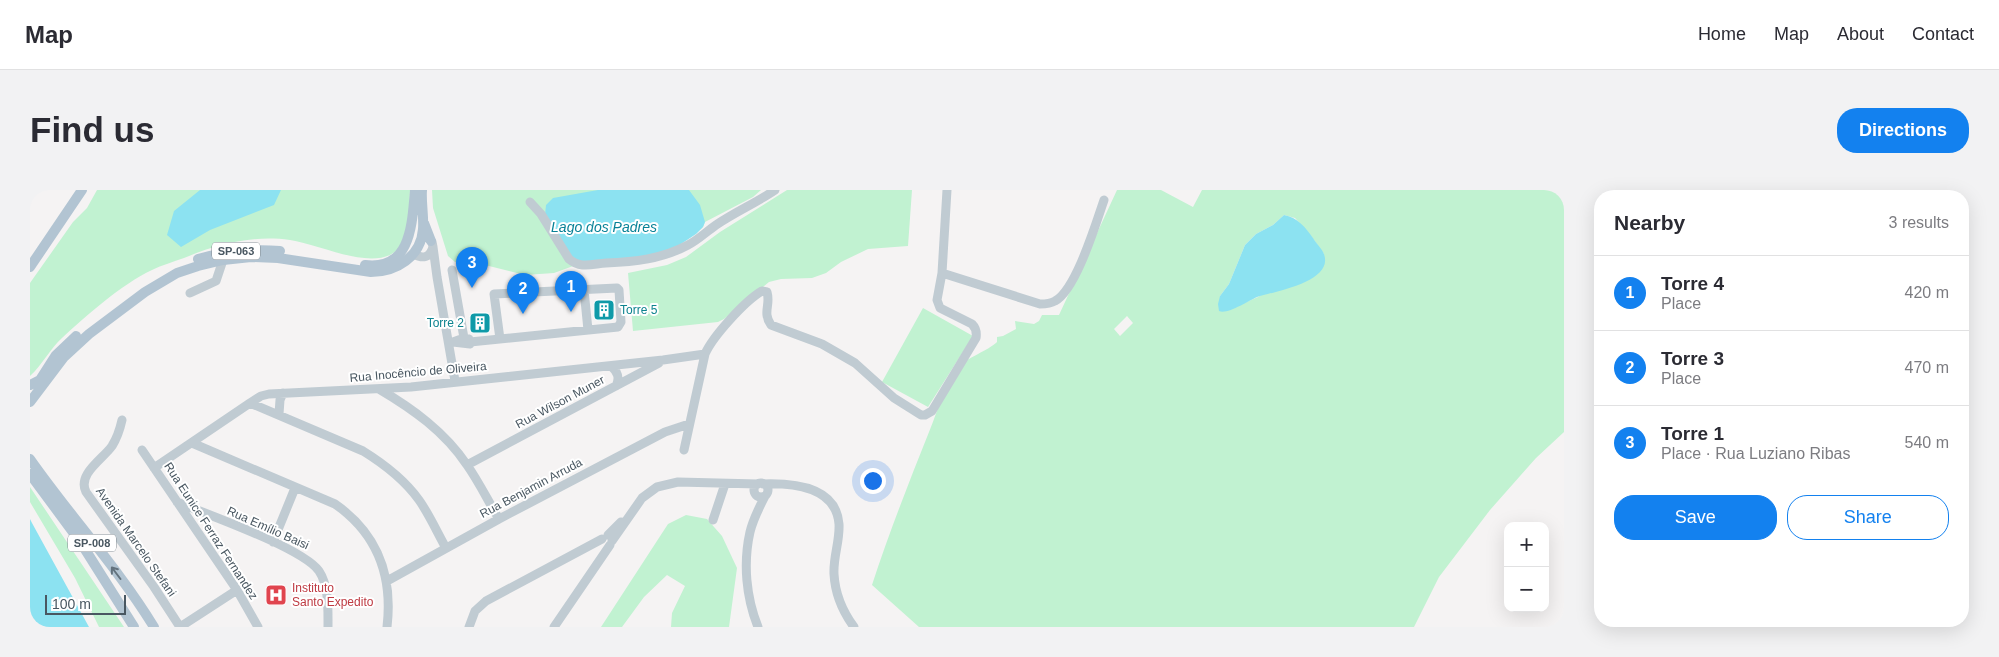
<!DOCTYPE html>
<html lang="en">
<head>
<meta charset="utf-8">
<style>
	body { margin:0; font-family:Arial,sans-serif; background:#f2f2f3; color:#2b2b33 }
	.controls { position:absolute; right:15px; bottom:15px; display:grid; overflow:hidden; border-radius:10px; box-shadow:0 5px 20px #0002 }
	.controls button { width:45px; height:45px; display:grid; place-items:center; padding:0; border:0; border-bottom:1px solid #e1e1e2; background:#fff; color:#2b2b33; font:25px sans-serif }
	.scale { position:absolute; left:15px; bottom:12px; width:81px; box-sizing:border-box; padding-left:5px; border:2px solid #495761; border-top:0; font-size:14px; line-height:18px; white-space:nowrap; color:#495761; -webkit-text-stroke:4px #fff; paint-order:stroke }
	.you { position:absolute; left:842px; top:290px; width:18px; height:18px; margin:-12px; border:4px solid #fff; border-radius:50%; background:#1a73e8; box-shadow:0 0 0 8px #1a73e833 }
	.badge { display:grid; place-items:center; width:32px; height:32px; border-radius:50%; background:#1381ef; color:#fff; font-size:16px; font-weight:700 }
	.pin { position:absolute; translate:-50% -41px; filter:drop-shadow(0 1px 2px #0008) }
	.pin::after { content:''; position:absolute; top:26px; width:18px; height:15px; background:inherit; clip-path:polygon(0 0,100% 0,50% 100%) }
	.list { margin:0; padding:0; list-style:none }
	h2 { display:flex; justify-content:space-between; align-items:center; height:65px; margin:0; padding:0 20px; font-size:21px }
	h2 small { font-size:16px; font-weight:400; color:#7c7c81 }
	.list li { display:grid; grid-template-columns:32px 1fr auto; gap:15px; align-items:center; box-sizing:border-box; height:75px; padding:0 20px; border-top:1px solid #e1e1e2 }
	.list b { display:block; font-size:19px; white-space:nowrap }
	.list p { margin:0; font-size:16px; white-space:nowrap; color:#7c7c81 }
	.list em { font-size:16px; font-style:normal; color:#7c7c81 }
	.actions { display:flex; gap:10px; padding:15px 20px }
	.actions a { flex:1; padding:11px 0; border:1px solid #1381ef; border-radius:20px; text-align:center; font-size:18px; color:#1381ef }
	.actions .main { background:#1381ef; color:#fff }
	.map { position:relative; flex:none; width:1534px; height:437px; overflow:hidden; border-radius:20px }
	header { display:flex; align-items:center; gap:30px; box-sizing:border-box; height:70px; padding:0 25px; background:#fff; border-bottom:1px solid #e1e1e2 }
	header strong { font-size:24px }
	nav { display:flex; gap:28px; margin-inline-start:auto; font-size:18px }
	.intro { display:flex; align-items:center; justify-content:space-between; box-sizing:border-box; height:120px; padding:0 30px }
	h1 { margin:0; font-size:35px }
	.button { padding:12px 22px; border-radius:20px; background:#1381ef; color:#fff; font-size:18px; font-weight:700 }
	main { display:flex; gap:30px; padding:0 30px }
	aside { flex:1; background:#fff; border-radius:20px; box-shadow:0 5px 20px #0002 }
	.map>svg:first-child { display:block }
	.green { fill:#c1f2d1; fill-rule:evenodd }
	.water { fill:#8ce2f1 }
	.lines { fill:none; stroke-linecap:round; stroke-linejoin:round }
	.minor { stroke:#c0cbd2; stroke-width:9 }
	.major { stroke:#b2c4d2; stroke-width:10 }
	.oneway { stroke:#63727d }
	.labels { text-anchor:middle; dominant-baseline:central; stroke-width:4; stroke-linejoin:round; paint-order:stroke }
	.shield { fill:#fff; stroke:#808990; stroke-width:1 }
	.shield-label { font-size:11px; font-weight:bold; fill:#495761 }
	.culture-label { font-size:12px; fill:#0d838f; stroke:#fff; text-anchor:start }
	.street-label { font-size:12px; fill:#495761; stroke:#fff }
	.health-label { font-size:12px; fill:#be3a42; stroke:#fff; text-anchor:start }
	.water-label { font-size:14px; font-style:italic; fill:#088297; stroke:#fff }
</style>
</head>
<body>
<header>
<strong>Map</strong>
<nav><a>Home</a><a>Map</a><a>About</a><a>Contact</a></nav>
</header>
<div class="intro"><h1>Find us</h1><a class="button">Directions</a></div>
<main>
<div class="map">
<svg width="1534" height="437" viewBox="0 0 1534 437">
	<rect width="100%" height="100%" fill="#f5f3f3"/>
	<!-- green -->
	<path class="green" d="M67,0H380C379,20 381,55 360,65C333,77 288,54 260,50C222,45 188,54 154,68C143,72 132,75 122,80C92,94 56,126 32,148C20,159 12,175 0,186V93L43,32L57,18Z
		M402,0H731L723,7L675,32L673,37L658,49L546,75L524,83L495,85L455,75L425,72L418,66L403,18Z
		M757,0H882L878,56L838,59L811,72L796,83L782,88L751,89L739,92L694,129L688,132L603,141L598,83L637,75L656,67L690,42Z
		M1087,0H1131L1163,17L1172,0H1534V242L1506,268L1460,320L1409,387L1384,437H889L842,395C859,343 879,292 899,242C908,220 915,195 929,176C935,169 959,160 967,152V147L973,146L986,139L985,131L1004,134L1009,131L1012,125H1029ZM1254,25L1265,28L1281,46L1294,64L1228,107L1205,117L1190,106L1199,94L1215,55L1226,44L1243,35ZM1097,126L1103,133L1090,146L1084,139Z
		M893,118L943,146L898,217L852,192Z
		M0,297L94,437H69L45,388L0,312Z
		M656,325L677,329L692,346L707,378L699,437H641L642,423L655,396L637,385L614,407L592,437H571L638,334Z"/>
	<!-- water -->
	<path class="water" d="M170,0H251L244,15L180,40L151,57L137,45L144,21Z
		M568,0H659L670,15L675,32L673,37L666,44L642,60L623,68L546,75L515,25L516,15L523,8Z
		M1254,25C1267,27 1276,38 1283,48C1286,53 1292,59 1294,64C1304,92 1245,101 1227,107C1218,111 1197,125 1189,121L1188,114L1190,106L1199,94L1215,55L1226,44L1243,35Z
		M0,329L2,333L59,437H0Z"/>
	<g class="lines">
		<!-- minor -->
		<path class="minor" d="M500,12L511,24L539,69C551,79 562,74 576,73C604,72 632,69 658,55C668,50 676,42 686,35C705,22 726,13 745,0
			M396,46L402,52L403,57L407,87L425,191
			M383,64C393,69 400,68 403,57
			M422,80L434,148
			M912,83L1010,114C1015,114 1020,114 1025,111C1046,100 1066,33 1074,10
			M554,100L558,140
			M160,103L186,91L193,70
			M434,148L439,149L440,154L423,152Z
			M440,152L588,137L591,132L589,100L587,98L464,104L470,149
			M581,176C588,182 590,188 586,196
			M349,199C383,219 415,242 437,275C449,292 458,311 469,329
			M220,213L333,261C354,274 374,289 389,310C399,324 407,342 416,358
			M249,224L250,210L253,203
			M92,230C90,239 87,248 82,256C73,269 47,284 56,302L124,397L150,437L207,400
			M162,253L305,314C348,344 363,386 357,437
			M112,260L207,400L228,437
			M654,260L675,164C683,146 715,111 732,101L737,102C741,115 732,122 741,135L792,154L825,173L864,208L891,225H895L902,221L946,148C947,142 946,138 942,134L910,118L907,110L912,83L917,0
			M437,275L629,173
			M124,278L220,213L231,206L239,204L381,197L633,170L675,164
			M724 300a7 7 0 1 1 14 0a7 7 0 1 1-14 0Z
			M733,294C762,293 806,296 809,334C810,351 803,367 804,384C805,403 813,422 824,437
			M147,312C176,324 273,358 289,381C299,396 298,419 298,437
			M683,330L695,294
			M578,345L591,332
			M582,351L612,308L627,297L648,292L728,294
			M243,352L265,298
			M357,391L469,329L635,242L659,234
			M439,437L445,421L456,411L572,349
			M524,437L580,355
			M728,437C716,407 713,373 720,342C723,329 729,318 735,306"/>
		<!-- major -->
		<path class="major" d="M394,33L401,51
			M168,69C195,61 221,59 250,61
			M335,75C382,81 382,32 385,0
			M0,77L52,0
			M0,195L10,190L26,165L46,146
			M0,212L34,167L59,144L115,102L147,83L168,76L193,70L221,67L248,68L341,82C366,82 391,67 393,39C394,26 391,13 392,0
			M0,269C40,326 88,378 124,437
			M0,284L51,353L104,437"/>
	</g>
	<!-- one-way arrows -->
	<defs><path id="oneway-shaft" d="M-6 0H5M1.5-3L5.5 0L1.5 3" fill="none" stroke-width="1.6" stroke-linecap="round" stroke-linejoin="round" transform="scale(1.25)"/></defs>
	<use class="oneway" href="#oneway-shaft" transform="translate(86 383) rotate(-127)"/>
	<!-- icons -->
	<defs>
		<g id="building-square" transform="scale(1.125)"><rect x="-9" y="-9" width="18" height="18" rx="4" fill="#0f9aa8" stroke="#fff"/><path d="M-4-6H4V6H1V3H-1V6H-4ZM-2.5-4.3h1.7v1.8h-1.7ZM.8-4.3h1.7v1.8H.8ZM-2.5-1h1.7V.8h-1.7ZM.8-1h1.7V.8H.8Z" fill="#fff"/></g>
		<g id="hospital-square" transform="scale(1.125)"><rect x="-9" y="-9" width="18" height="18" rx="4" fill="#e0444e" stroke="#fff"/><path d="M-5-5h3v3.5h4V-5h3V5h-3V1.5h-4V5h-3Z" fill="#fff"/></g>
	</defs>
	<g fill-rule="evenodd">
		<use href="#building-square" x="574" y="120"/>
		<use href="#building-square" x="450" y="133"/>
		<use href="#hospital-square" x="246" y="405"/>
	</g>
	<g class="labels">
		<!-- shield labels -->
		<g class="shield">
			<rect x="182" y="52.5" width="48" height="17" rx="4"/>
			<rect x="38" y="344.5" width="48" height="17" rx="4"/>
		</g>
		<g class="shield-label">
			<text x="206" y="61">SP-063</text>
			<text x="62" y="353">SP-008</text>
		</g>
		<!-- culture labels -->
		<g class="culture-label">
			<text x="590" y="120">Torre 5</text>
			<text x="434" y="133" text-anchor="end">Torre 2</text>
		</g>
		<!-- street labels -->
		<g class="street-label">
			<text transform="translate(388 182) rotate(-5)">Rua Inocêncio de Oliveira</text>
			<text transform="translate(530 212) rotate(-28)">Rua Wilson Muner</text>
			<text transform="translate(501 298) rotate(-28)">Rua Benjamin Arruda</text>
			<text transform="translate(238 338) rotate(24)">Rua Emílio Baisi</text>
			<text transform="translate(181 341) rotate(57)">Rua Eunice Ferraz Fernandez</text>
			<text transform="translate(106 352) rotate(55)">Avenida Marcelo Stefani</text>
		</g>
		<!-- health labels -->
		<g class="health-label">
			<text x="262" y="398">Instituto<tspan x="262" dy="14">Santo Expedito</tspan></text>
		</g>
		<!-- water labels -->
		<g class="water-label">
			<text x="574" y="37">Lago dos Padres</text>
		</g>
	</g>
</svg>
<div class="controls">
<button>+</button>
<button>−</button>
</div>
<div class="scale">100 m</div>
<div class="you"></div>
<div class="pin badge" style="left:541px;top:122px">1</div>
<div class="pin badge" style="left:493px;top:124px">2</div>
<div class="pin badge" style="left:442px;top:98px">3</div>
</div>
<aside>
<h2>Nearby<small>3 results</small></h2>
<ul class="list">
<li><span class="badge">1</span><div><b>Torre 4</b><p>Place</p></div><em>420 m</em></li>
<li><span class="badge">2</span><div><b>Torre 3</b><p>Place</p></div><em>470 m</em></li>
<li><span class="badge">3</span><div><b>Torre 1</b><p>Place · Rua Luziano Ribas</p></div><em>540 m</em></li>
</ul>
<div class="actions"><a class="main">Save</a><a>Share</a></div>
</aside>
</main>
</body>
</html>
